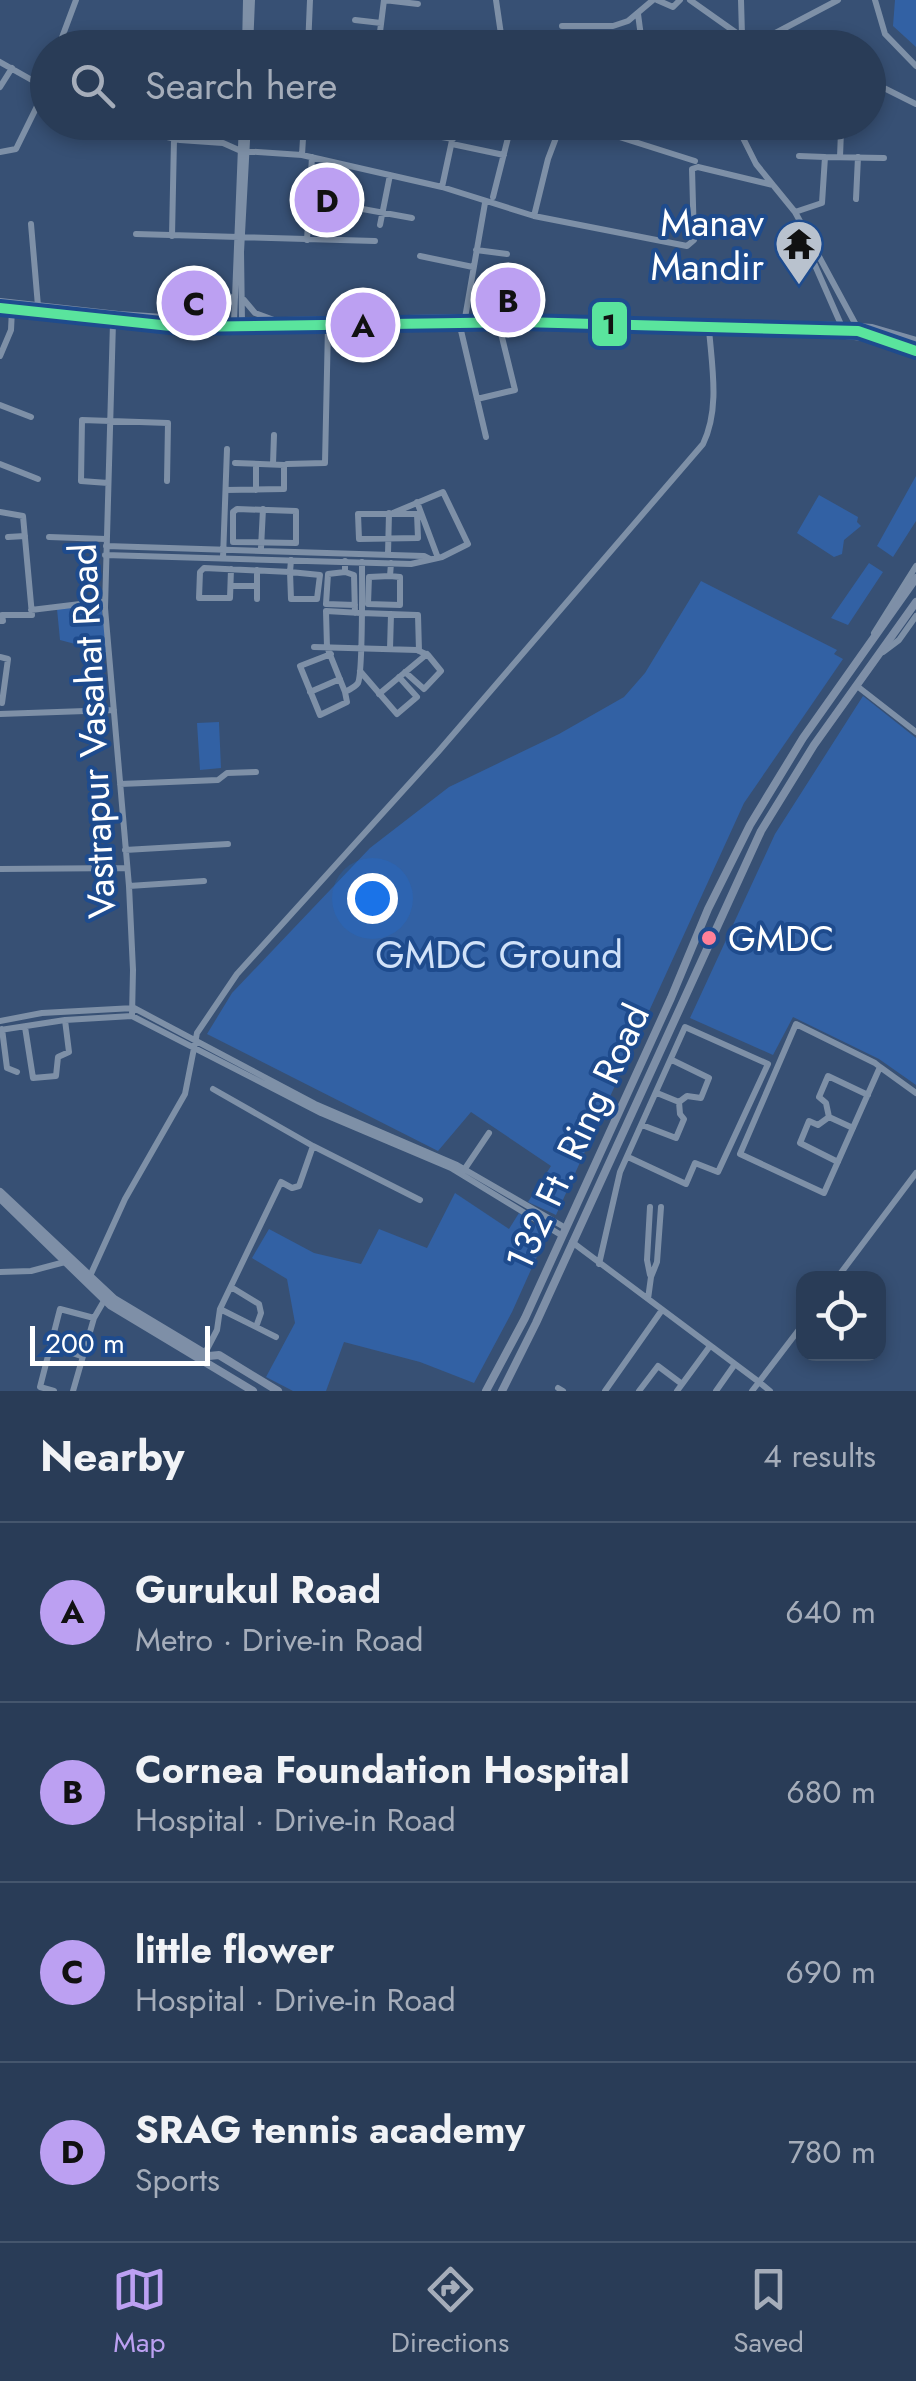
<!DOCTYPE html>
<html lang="en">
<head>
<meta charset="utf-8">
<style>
	body { margin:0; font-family:Jost,sans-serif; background:#354761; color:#f1f3f6 }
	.controls { position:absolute; right:30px; bottom:30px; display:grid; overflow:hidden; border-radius:20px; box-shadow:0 5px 15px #0003 }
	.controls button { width:90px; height:90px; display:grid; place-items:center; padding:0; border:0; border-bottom:2px solid #45566d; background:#293c57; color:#f1f3f6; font:50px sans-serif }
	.scale { position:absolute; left:30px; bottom:25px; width:180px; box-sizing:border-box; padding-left:10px; border:5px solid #fff; border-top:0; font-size:28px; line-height:35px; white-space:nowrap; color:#fff; -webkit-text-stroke:8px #1e4b8d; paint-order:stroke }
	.you { position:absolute; left:372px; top:898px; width:35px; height:35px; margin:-25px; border:8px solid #fff; border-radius:50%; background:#1a73e8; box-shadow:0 0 0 15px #1a73e833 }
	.badge { display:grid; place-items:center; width:65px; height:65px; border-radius:50%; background:#bca0f2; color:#111; font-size:32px; font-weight:700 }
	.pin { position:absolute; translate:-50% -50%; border:5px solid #fff; box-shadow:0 2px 10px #0006 }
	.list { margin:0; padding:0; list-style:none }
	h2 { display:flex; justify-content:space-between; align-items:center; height:130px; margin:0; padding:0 40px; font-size:42px }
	h2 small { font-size:32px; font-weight:400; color:#a5adba }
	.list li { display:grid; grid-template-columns:65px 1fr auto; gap:30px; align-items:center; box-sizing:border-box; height:180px; padding:0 40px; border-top:2px solid #45566d }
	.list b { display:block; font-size:38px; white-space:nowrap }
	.list p { margin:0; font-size:32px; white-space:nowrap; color:#a5adba }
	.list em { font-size:32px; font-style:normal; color:#a5adba }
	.icon { flex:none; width:55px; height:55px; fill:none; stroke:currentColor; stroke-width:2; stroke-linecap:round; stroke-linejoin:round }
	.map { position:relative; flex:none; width:916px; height:1391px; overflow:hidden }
	.search { position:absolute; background:#293c57; box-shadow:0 5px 15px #0003; left:30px; right:30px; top:30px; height:110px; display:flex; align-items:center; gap:25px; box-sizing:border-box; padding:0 35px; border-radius:55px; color:#a5adba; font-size:38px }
	.sheet { height:850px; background:#293c57 }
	nav { display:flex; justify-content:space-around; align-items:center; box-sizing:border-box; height:140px; border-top:2px solid #45566d; background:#293c57; font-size:28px; color:#a5adba }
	nav a { display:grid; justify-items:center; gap:5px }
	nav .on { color:#bca0f2 }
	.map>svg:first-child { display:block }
	.green { fill:#3261a4 }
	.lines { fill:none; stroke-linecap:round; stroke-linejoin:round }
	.minor { stroke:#7e90a7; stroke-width:6 }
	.major { stroke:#7e8fa7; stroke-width:8 }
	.metro-1-casing { stroke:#1e4b8d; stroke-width:18 }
	.metro-1 { stroke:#5ae49d; stroke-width:10 }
	.bus-dot { fill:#ff8098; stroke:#1e4b8d; stroke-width:4 }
	.labels { text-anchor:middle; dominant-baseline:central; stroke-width:8; stroke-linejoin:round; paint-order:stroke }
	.bus-label { font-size:36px; fill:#fff; stroke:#1e4b8d; text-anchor:start }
	.poi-label { font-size:38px; fill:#fff; stroke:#1e4b8d; text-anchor:end }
	.street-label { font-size:38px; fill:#fff; stroke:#1e4b8d }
	.park-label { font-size:38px; fill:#d1e2f9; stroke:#1e4b8d }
	.line-badge { stroke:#1e4b8d; stroke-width:4 }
	.pale-badge-label { font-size:28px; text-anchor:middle; font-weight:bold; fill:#111 }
</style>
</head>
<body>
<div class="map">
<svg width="916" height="1391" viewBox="0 0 916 1391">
	<rect width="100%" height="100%" fill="#375074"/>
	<!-- green -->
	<path class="green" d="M895,0H916V47L893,26Z
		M317,167L345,172L337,232L312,229Z
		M916,476V521L893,557L877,546Z
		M819,495L858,517L857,522L861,526L844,540L842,554L834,557L797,533Z
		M869,563L883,572L848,625L831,618Z
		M701,581L837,650L834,654L843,659L744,803L556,1215L528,1202L551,1166L471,1112L438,1151L207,1034L232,993L370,848L449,787L559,734L624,697L645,673Z
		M100,600L109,653L60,640L57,609Z
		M863,696L916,738V1085L879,1059L793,1017L773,1055L690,1018L775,834Z
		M219,722L221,768L200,770L197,723Z
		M455,1193L509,1229L519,1213L547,1234L512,1312L474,1383L420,1362L344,1342L326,1391H293L266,1377L295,1323L287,1279L252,1258L269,1229L314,1253L361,1264L379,1229L427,1248Z"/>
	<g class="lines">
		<!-- minor -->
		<path class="minor" d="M384,0L418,4
			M496,0L503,48
			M657,0L673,7L680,0
			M690,0L738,34L785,48
			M741,0L742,35
			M875,0L885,34L916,66
			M638,14L642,44
			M355,20L381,23
			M562,26H613L628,21L653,0
			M380,33L425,41L500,37
			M764,39L838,0
			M58,48L76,0
			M190,48V46
			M245,48L246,0
			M250,48L252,0
			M308,48L310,0
			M378,48L384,0
			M0,62L46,88
			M868,80L916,104
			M38,83L48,66
			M0,87L12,68
			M103,122L180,140L223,143L241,151L302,155L442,187L534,216L687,246L694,240L692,169L698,167L773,185
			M377,122L393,125
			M488,122L527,131
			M572,122L695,161
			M735,122L756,164L795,212L863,338
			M408,131L453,139
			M180,140L182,122
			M452,144L504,155
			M0,152L16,149L46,88
			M302,155L304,122
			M799,156L825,157
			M840,157L841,131
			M442,187L456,122
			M493,197L512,122
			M856,199L858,157
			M346,206L412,218
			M795,212L822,203L825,157L884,158
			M534,216L548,159L562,122
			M31,224L38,306
			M380,225L390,175
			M136,234L375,241
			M806,235L807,247L846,336
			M172,236L174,139
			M307,240L312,157
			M476,250L507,254
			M420,256L473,267
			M244,300L255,313L274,320
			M465,318L485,203
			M206,321L222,313L233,297
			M242,321L241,252L248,122
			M113,322L105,608L129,886L133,970L132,1016
			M234,322L242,122
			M459,322L486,437
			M0,356L11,330L12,309
			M477,399L515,390L499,325
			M0,405L31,417
			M0,464L38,479
			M273,464L274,435
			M287,464L325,463L328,326
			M108,483L81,481L82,420L168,423L167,481
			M226,490L284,489V465L235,463
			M256,490V464
			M417,502L438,558
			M237,509L296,511V543L233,542V512Z
			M0,512L23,516L32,615H2L3,621H0
			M358,514H417L418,538L359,539Z
			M8,537L25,536
			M49,537L106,539
			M106,546L424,556L430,559
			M261,548L263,509
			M388,554L389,513
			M105,555L411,564L442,557L468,544L443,492L393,513
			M223,558L227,449
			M345,561V572L354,575L355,613
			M362,562C362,580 363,672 358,683C356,686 349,690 345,692L327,647L326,611L361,613L417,615H418L419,651
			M231,569L230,598H199L200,572L204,568L290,572L291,599H317L320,575L290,572L291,560
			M390,576L369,577L368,604L400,605V577L390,576L391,563
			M231,586H257
			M257,599V570
			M326,604L328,574L345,572
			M326,604L355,605
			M31,610L105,601
			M874,633L916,566
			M314,647L417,650L428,655L441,671L424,689L405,672
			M390,649L391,614
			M883,652L899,640L916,616
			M331,654L300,666L320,715L347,702L345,692
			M0,657L8,659L2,703
			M360,671L397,714L417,697L399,677
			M857,686L916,732
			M310,692L340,679
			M379,694L427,654
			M0,714L114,710
			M120,784L218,780L227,773L256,772
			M125,850L228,844
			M0,869L126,868
			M129,886L204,881
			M0,1021L42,1013L134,1008L315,1104L457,1165L564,1227
			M25,1027L33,1078L56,1076L58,1057L69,1052L65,1020
			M2,1029L7,1068L17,1072
			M0,1030L65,1020L132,1016L321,1113L451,1168L561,1235
			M880,1067L824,1193L740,1154L796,1024L875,1063L880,1067L916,1093
			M213,1089L313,1146
			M657,1093L679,1102
			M829,1117L853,1128
			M642,1125L676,1138L684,1119L680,1114L679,1102L687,1096L701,1098L709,1078L672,1060
			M838,1162L800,1143L809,1121L818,1125L829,1117L826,1103L819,1097L828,1076L868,1095
			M464,1170L489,1133
			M650,1207L647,1260L650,1275
			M572,1242L759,1382L804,1323
			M599,1264L620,1172L685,1027L768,1064L718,1172L695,1163L686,1184L628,1157
			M0,1272L31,1271L65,1262
			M90,1276L125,1199L185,1094L197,1033L237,974L438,752L703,444C720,409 712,367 709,329
			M837,1278L916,1173
			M231,1287L259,1304L261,1313L256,1327
			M648,1299L651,1277L657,1262L661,1207
			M220,1309L276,1337
			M51,1346L81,1356
			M205,1353L217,1330L220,1309L281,1182L292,1188L299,1186L313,1146L420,1200
			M558,1388L563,1391
			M54,1391L40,1387L60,1309L94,1318
			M73,1391L94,1318L105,1299
			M605,1391L662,1310
			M639,1391L658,1366L682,1384
			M677,1391L710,1346
			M716,1391L735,1364
			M752,1391L759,1382L770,1391"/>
		<!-- major -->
		<path class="major" d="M0,302L118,315L224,322L470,318L844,326L872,328L916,341
			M0,308L113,322L223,328L470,324L810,331L890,340L916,348
			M0,1192L114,1299L209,1356L219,1355L278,1391
			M0,1198L110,1305L253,1391
			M486,1391L525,1318L671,998L708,909L750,825L803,738L916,578
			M502,1391L536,1323L761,831L814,745L916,602"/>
		<!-- metro-1 casing -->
		<g class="metro-1-casing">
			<path id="metro-1" d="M0,308L180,327L521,322L858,331L916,351"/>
		</g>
		<!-- metro-1 -->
		<use href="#metro-1" class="metro-1"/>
	</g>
	<!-- icons -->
	<defs>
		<g id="temple-pin" transform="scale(2.5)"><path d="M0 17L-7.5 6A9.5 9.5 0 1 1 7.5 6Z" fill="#b9c2ce" stroke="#1e4b8d"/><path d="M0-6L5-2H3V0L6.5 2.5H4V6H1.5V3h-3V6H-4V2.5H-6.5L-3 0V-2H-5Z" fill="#111"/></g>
	</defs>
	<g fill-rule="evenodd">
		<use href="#temple-pin" x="799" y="244"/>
	</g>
	<!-- markers -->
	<circle class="bus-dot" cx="709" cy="938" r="9"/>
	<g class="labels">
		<!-- bus labels -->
		<g class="bus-label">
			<text x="728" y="938">GMDC</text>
		</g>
		<!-- poi labels -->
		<g class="poi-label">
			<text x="764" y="222">Manav<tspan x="764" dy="44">Mandir</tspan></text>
		</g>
		<!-- street labels -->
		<g class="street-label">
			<text transform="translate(92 731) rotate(-93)">Vastrapur Vasahat Road</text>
			<text transform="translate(577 1137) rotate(-65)">132 Ft. Ring Road</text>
		</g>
		<!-- park labels -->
		<g class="park-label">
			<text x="499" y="954">GMDC Ground</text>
		</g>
	</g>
	<rect class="line-badge" x="590" y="300" width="39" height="48" rx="10" fill="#5ae49d"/>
	<g class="pale-badge-label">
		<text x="609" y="334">1</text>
	</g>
</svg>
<div class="controls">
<button><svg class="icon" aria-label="locate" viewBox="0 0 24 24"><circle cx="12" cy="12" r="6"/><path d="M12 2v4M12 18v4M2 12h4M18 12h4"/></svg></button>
</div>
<div class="scale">200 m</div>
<div class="you"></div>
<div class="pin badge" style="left:363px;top:325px">A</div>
<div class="pin badge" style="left:508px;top:300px">B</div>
<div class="pin badge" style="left:194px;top:303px">C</div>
<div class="pin badge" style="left:327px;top:200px">D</div>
<div class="search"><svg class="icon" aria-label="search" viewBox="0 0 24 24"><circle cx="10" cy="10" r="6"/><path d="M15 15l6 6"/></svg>Search here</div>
</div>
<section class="sheet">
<h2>Nearby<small>4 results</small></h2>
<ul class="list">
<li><span class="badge">A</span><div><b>Gurukul Road</b><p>Metro · Drive-in Road</p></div><em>640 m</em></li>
<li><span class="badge">B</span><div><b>Cornea Foundation Hospital</b><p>Hospital · Drive-in Road</p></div><em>680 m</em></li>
<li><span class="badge">C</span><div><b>little flower</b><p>Hospital · Drive-in Road</p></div><em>690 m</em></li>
<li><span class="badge">D</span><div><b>SRAG tennis academy</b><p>Sports</p></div><em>780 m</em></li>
</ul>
</section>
<nav>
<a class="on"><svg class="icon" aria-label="map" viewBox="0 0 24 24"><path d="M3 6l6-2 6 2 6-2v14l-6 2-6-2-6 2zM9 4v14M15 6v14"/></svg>Map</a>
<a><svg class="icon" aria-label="directions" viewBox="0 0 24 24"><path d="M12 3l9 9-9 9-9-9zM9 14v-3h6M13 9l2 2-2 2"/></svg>Directions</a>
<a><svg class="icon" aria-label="saved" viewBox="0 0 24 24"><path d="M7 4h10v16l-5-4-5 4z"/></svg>Saved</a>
</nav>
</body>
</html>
